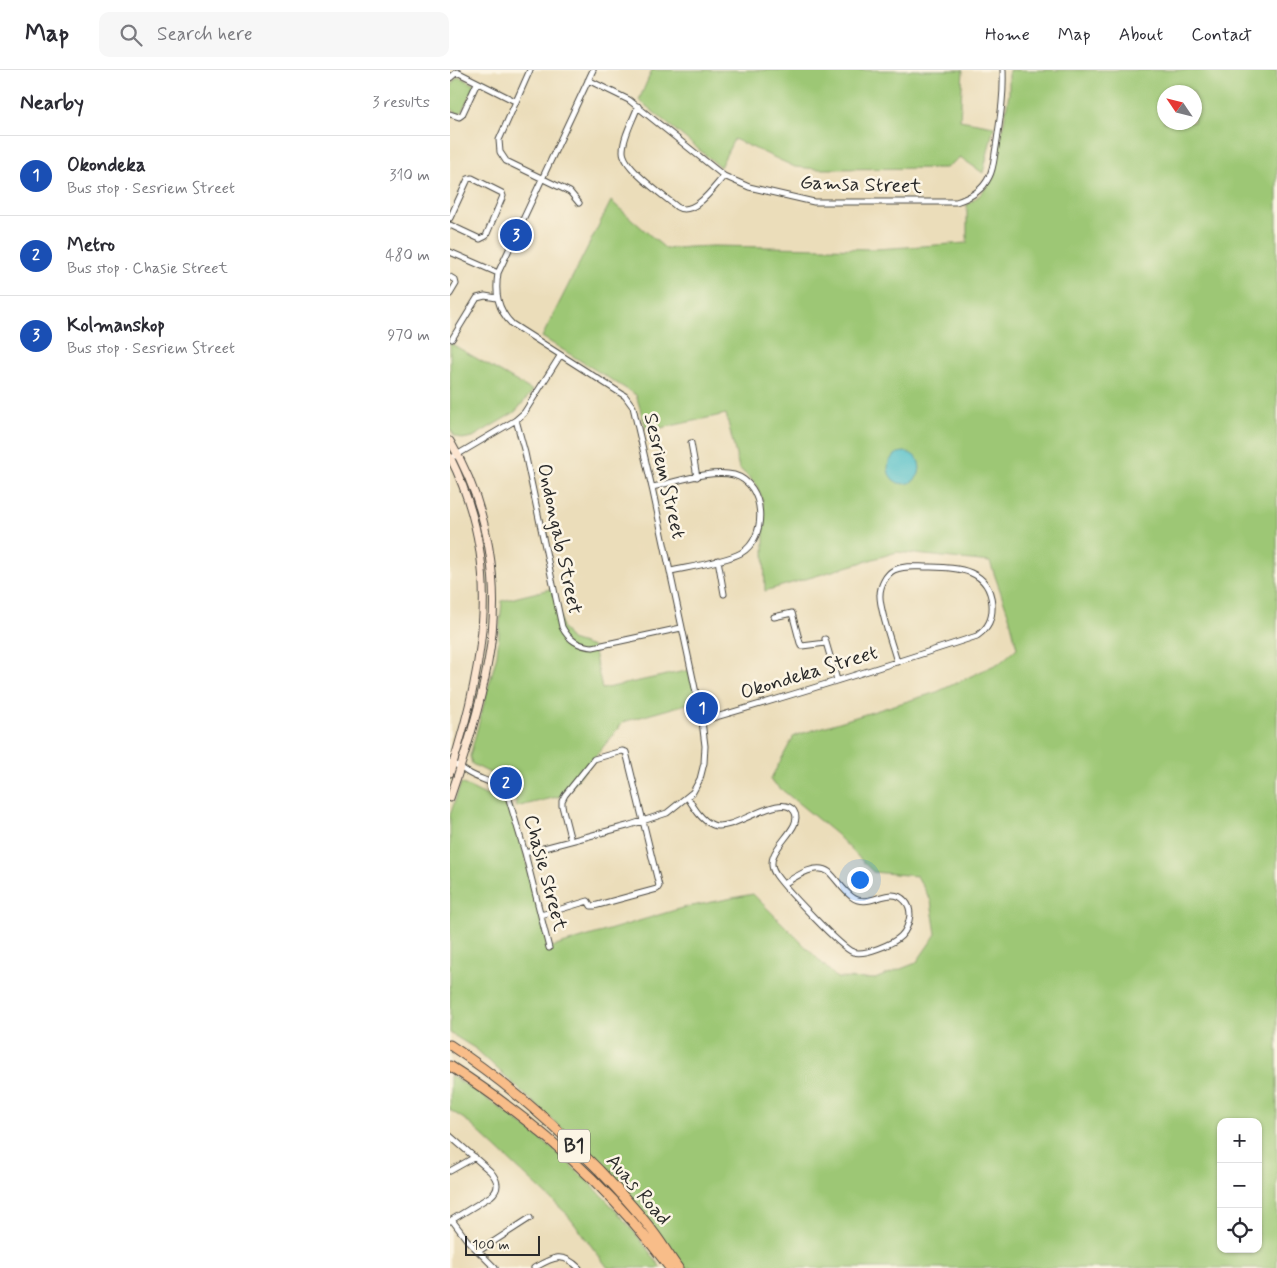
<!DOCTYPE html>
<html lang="en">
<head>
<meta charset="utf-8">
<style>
	body { margin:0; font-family:Mynerve,sans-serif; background:#f7f7f7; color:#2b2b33 }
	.controls { position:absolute; right:15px; bottom:15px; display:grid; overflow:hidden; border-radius:10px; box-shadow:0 1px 4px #0004 }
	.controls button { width:45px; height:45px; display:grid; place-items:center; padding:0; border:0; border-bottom:1px solid #e1e1e2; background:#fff; color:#2b2b33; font:25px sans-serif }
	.compass { position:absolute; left:707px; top:15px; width:45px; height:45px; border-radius:50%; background:#fff; box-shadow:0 1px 4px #0004; rotate:305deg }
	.scale { position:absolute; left:15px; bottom:12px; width:75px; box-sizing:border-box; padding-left:5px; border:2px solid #2b2b2b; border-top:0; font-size:14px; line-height:18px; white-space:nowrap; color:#2b2b2b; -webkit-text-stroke:4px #fcf5e5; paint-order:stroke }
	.you { position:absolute; left:409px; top:809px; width:18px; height:18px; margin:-12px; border:4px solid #fff; border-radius:50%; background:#1a73e8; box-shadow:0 0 0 8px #1a73e833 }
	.badge { display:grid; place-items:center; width:32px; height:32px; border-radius:50%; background:#ea580c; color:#fff; font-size:16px; font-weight:700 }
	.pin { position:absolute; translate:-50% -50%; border:2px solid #fff; box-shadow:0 1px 5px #0006 }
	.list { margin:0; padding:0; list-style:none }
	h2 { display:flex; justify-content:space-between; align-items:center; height:65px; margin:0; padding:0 20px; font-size:21px }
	h2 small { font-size:16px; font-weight:400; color:#7c7c81 }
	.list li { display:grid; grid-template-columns:32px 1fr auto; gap:15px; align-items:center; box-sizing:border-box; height:80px; padding:0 20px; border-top:1px solid #e1e1e2 }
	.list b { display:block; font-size:19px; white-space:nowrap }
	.list p { margin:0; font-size:16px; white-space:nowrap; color:#7c7c81 }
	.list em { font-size:16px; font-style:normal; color:#7c7c81 }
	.icon { flex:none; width:28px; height:28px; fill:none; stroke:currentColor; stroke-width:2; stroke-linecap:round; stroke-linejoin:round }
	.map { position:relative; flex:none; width:827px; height:1198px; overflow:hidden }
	header { display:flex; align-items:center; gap:30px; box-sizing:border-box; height:70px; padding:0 25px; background:#fff; border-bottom:1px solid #e1e1e2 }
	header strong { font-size:24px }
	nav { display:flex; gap:28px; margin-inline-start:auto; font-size:18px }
	.search { width:350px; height:45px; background:#f7f7f7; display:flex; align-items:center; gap:12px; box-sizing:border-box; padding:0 18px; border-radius:10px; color:#7c7c81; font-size:19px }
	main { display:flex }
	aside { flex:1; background:#fff }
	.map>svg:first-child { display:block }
	.green { fill:#9dc774; stroke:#647950; fill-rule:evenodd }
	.water { fill:#51bfc8; stroke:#3e757a }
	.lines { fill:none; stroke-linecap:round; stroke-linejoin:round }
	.minor-casing { stroke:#484640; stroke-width:7 }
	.secondary-casing { stroke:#484640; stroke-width:9 }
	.trunk-casing { stroke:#484640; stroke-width:11 }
	.minor { stroke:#fff; stroke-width:5 }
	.secondary { stroke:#fce5d0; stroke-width:7 }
	.trunk { stroke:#f8bd89; stroke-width:9 }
	.labels { text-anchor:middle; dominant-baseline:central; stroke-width:5; stroke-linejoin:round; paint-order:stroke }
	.shield { fill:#fcf5e5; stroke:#6a6863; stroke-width:1 }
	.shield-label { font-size:19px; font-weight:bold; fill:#2b2b2b }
	.street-label { font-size:20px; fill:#2b2b2b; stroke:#fcf5e5 }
</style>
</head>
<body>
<header>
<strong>Map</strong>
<div class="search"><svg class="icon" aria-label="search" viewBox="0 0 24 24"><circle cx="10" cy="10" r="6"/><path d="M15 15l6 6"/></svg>Search here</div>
<nav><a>Home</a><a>Map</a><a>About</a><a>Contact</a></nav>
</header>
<main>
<aside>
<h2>Nearby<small>3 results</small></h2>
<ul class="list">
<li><span class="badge" style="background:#1a4fb4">1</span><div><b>Okondeka</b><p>Bus stop · Sesriem Street</p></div><em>310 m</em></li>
<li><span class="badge" style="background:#1a4fb4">2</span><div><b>Metro</b><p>Bus stop · Chasie Street</p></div><em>480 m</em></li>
<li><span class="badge" style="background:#1a4fb4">3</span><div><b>Kolmanskop</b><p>Bus stop · Sesriem Street</p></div><em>970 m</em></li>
</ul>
</aside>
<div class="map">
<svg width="827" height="1198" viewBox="0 0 827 1198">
	<rect width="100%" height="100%" fill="#fcf5e5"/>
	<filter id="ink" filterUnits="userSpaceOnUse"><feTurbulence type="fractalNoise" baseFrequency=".02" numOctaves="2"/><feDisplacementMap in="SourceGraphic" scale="10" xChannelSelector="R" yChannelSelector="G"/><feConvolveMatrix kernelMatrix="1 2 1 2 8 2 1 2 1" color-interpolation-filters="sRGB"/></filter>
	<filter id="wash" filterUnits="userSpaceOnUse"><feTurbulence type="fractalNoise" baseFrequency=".0096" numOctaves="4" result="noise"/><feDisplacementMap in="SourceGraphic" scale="20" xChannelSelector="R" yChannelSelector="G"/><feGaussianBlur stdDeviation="1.12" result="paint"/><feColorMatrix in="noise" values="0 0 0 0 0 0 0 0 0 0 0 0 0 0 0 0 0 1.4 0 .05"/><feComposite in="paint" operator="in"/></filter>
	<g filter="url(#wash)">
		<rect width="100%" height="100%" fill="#ebddba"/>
		<!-- green -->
		<path class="green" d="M202,0H513L510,50L544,56L533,103L510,87L496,98L368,99L345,97L284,69L270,97L189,30Z
			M559,0H827V1198H231L123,1069L26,979L0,963V745L11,713L62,738L99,878L232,838L303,824L387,908L425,909L466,893L486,864L481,831L467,806L423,802L386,764L320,710L344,666L487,622L551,592L567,578L559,546L540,492L447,482L315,521L313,431L306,414L289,398L276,344L197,361L186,325L92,267L161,131L216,179L239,177L263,176L426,179L517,173V135L531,124L544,107L559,24ZM714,22H744V52H714ZM771,1052H808V1179H771Z
			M10,7L25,15L11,43H7L0,38V19L5,9Z
			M0,273L83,321L65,342L23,367L12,369L5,366L0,359Z
			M104,518L112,557L121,570L143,577L152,619L240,600L247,631L173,652L115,725L66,737L65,721L67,716L49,703L44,705L22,694L20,686L47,585L52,531Z
			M0,1005C80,1054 158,1120 211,1198H158L116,1143L17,1051L0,1040Z"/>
		<!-- water -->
		<path class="water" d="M438 398a16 16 0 1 1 32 0a16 16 0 1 1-32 0Z"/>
	</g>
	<g filter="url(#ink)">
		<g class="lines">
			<!-- minor casing -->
			<g class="minor-casing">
				<path id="minor" d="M80,0L49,70L50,82L56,91L120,122L129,133
					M0,8L7,2L65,31
					M138,10L179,30L274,106L299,117L364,132H506C519,128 533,120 539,107C544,98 544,87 546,77C550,49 554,28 553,0
					M188,36C183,50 173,67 173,81C173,98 214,126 227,137C244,147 264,117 274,106
					M0,44L9,47L12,45L27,13
					M0,148L18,109L22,108L52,123L53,126L36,166L30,169L0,155
					M0,182L48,203
					M0,207L5,210L6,214L0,224
					M2,269L27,228L35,226L47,228
					M66,350L75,383L112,557C119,570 128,576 143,577L231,558
					M241,373L247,407
					M5,386L66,350L74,343L110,286
					M202,417C226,412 261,399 284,405C316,414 318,468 291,483C274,492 239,497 221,501
					M268,490L274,524
					M324,547L342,543L350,573L352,576L376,573
					M375,569L387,610
					M252,651C344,625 435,596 527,566C538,558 543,549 542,534C539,498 507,498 478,497C467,497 455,495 444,500C436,504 430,516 430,525C429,539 443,577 447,592
					M0,692C8,695 11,698 17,702C31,711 48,711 58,726L75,783L99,878
					M238,728C244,738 252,751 263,755C283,763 330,721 344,741C356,760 308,781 326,805C335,818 392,879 403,882C414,886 443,874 451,866C457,860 459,853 460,845C460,840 459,835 455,831C440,814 419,840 402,827C393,820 387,810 379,802C366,792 345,807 334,814
					M75,783L177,756L217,743L243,722L250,709L254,693L255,676L252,651L203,422L183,337L175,326L62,254C47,239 45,223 48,203L143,0
					M91,845L138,831L141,836H144L207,819L209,816L176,682L172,681L144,689L115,725L112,731V736L121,771
					M0,1066L40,1101C47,1109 51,1118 41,1126L0,1151
					M0,1101L25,1087
					M2,1150L17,1170L45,1198
					M29,1181L80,1148
					M84,1198C102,1188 112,1181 129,1198"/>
			</g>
			<!-- secondary casing -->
			<g class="secondary-casing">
				<path id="secondary" d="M0,371C39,436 52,517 38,592C30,638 15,684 0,728
					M0,387C53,493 35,595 0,703"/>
			</g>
			<!-- trunk casing -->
			<g class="trunk-casing">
				<path id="trunk" d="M0,975C54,1011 104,1054 149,1100C168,1120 188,1141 204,1163C213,1175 220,1187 228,1198
					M0,996C86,1051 159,1116 220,1198"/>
			</g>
			<!-- minor -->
			<use href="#minor" class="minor"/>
			<!-- secondary -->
			<use href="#secondary" class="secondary"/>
			<!-- trunk -->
			<use href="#trunk" class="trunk"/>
		</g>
	</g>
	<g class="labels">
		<!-- shield labels -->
		<rect class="shield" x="108" y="1059.5" width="32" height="33" rx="4"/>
		<g class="shield-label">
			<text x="124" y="1076">B1</text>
		</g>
		<!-- street labels -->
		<g class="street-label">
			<text transform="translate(411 115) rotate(2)">Gamsa Street</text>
			<text transform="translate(214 406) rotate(77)">Sesriem Street</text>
			<text transform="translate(109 469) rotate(78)">Ondongab Street</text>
			<text transform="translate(359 603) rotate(-17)">Okondeka Street</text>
			<text transform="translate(95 803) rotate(75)">Chasie Street</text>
			<text transform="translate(188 1120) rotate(49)">Auas Road</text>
		</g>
	</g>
</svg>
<div class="controls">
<button>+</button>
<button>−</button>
<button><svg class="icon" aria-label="locate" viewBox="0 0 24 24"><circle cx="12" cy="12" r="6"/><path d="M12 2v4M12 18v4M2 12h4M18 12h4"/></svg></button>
</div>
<svg class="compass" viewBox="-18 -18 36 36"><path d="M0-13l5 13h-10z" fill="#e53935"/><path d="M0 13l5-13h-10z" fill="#7c7c81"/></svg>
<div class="scale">100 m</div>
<div class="you"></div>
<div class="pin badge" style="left:252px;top:638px;background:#1a4fb4">1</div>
<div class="pin badge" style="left:56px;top:713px;background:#1a4fb4">2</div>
<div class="pin badge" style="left:66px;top:165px;background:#1a4fb4">3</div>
</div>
</main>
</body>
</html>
